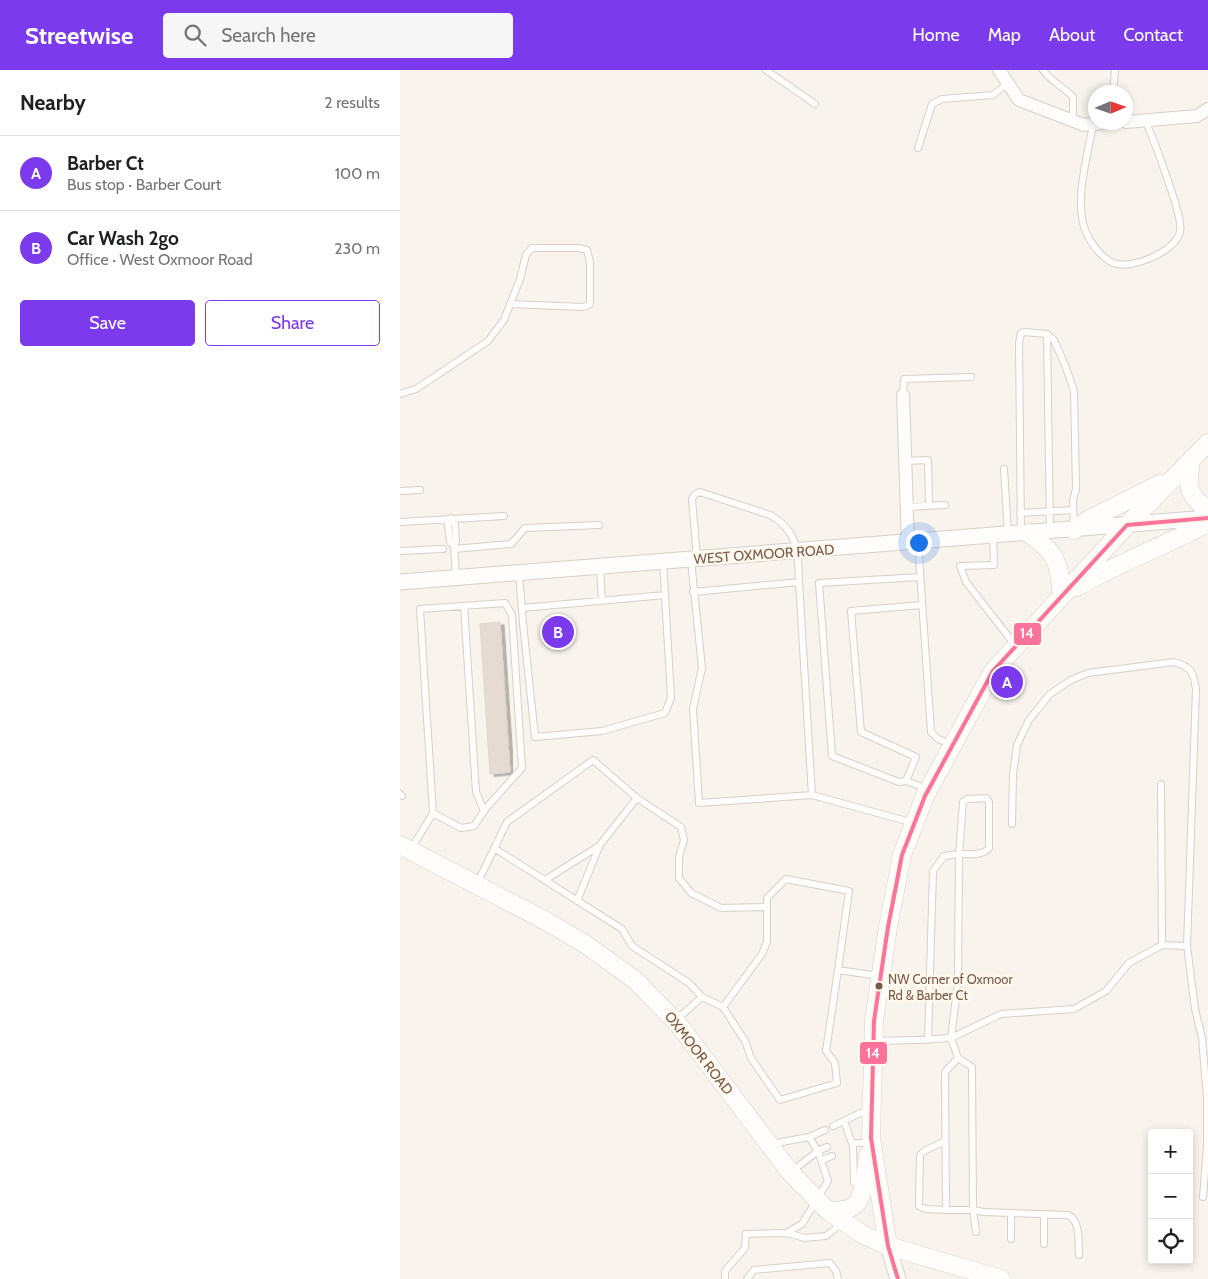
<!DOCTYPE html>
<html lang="en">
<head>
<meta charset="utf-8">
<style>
	body { margin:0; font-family:Cabin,sans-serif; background:#f6f6f6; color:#202124 }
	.controls { position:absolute; right:15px; bottom:15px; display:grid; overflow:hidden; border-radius:5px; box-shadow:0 2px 8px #0003 }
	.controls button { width:45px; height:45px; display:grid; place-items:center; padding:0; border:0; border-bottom:1px solid #e0e0e0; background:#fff; color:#202124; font:25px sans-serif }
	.compass { position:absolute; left:688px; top:15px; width:45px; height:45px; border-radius:50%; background:#fff; box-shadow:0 2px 8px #0003; rotate:88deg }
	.you { position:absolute; left:518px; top:472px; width:18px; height:18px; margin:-12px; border:4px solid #fff; border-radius:50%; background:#1a73e8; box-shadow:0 0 0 8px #1a73e833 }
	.badge { display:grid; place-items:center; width:32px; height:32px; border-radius:50%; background:#7c3aed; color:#fff; font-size:16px; font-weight:700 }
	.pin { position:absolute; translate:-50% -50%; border:2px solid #fff; box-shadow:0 1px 5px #0006 }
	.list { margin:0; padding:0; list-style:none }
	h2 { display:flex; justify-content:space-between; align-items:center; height:65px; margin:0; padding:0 20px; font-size:21px }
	h2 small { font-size:16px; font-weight:400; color:#757577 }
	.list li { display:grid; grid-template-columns:32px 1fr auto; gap:15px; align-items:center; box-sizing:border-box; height:75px; padding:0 20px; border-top:1px solid #e0e0e0 }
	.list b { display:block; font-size:19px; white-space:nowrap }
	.list p { margin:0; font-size:16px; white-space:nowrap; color:#757577 }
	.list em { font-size:16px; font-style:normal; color:#757577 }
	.actions { display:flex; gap:10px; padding:15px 20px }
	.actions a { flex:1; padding:11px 0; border:1px solid #7c3aed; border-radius:5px; text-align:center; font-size:18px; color:#7c3aed }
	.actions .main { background:#7c3aed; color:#fff }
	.icon { flex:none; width:28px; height:28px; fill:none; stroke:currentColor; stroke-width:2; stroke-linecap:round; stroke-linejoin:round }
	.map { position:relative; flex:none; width:808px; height:1209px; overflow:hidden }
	header { display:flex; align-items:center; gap:30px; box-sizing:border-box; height:70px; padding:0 25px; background:#7c3aed; color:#fff }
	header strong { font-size:24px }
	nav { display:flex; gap:28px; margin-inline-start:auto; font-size:18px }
	.search { width:350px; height:45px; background:#f6f6f6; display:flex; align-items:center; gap:12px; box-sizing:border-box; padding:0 18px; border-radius:5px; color:#757577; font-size:19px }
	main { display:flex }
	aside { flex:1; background:#fff }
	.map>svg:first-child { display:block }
	.building { fill:#e5dbd3; stroke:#e1d6cd; filter:url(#shadow) }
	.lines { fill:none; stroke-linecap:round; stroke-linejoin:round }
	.service-casing { stroke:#d7d0c9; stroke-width:8 }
	.minor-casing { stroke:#d7d0c9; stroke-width:14 }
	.tertiary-casing { stroke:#d7d0c9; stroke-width:17 }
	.secondary-casing { stroke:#d8cfc7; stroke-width:19 }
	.service { stroke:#fefdfc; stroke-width:6 }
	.minor { stroke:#fefdfc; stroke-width:12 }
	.tertiary { stroke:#fefdfc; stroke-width:15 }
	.secondary { stroke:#fefdfc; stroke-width:18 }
	.bus-1-casing { stroke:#fff8ed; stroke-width:8 }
	.bus-1 { stroke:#fb739b; stroke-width:4 }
	.bus-dot { fill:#795a48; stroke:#fff8ed; stroke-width:2 }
	.labels { text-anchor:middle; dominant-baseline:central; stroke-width:4.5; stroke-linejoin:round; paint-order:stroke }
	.bus-label { font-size:13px; fill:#795a48; stroke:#fff8ed; text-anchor:start }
	.street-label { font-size:14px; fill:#795a48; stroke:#fff8ed }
	.line-badge { stroke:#fff8ed; stroke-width:2 }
	.badge-label { font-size:14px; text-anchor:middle; font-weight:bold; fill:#fff }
</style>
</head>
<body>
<header>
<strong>Streetwise</strong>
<div class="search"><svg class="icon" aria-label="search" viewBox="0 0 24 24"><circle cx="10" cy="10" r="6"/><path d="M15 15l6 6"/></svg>Search here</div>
<nav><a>Home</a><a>Map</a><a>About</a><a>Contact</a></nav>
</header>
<main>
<aside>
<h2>Nearby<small>2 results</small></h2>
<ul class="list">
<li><span class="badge">A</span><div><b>Barber Ct</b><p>Bus stop · Barber Court</p></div><em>100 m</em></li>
<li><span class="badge">B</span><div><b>Car Wash 2go</b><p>Office · West Oxmoor Road</p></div><em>230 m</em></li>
</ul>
<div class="actions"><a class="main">Save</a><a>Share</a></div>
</aside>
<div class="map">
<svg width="808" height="1209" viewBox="0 0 808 1209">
	<defs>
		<filter id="shadow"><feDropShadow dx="4" dy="2.5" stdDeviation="0" flood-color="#0004"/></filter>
	</defs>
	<rect width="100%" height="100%" fill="#f8f3ec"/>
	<!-- building -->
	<path class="building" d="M100,552L110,702L90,704L80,554Z"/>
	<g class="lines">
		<!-- service casing -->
		<g class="service-casing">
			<path id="service" d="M366,0L415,34
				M643,0C650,11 664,17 673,27V51
				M713,22L715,0
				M693,54C688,86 673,132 686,162C691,174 702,188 713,193C732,200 775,182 780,162C782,152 777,141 775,132C766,104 757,77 745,50
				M518,78L532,34L542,29L593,25L608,13
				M647,264L650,460
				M0,324L16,319L88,271L104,250L120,209L126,185L132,178H179L187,180L190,192V234L184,237L110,234
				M503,325L504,309L571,307
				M505,391L528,390L529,436
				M604,399L608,464
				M0,421L20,420
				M507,437L545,435
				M620,443L673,440
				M0,452L104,446
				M621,463L619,273L621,263L624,262L647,264L654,270L665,295L674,321L676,419L673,430L674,458
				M593,466L594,495L560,496L566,512L615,575
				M518,472L531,662L538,669L553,675
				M54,475L50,472L48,455L51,448L55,455L56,471L54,475L56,507
				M54,479L111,474L125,458L199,455
				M0,481L43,479
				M291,490L302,598L293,639L299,733L412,725L514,753
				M263,492L265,525
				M200,497L202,531
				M119,503L123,553L135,667L202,661L265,643L271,628L265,525L122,538
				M520,507L419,513L432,686L499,712L506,711L528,719
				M399,512L412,725
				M293,522L399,512C398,483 399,461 370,445L300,422L295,424L292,429L297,488
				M64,536L76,722L84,741
				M506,711L516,687L461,662L451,541L522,535
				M761,714L762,875
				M0,724L2,726
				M586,728L589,732V778C583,786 568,784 559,784L563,732L567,729Z
				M94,778L222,859L232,876L289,913L302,927
				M11,779L33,743L20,539L105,533L112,545L122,698L87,737L74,756L61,758L33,743
				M145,810L199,776L237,728
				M77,814L107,752L193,690L237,728L281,757L284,770L279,787V808L291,823L321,838L367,837
				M177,831L199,777
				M787,876L795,939L802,968L807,1028V1076L803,1127
				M438,900L449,821L386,809L367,828V872L362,884L323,937L345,971L351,988L380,1030L437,1013L435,993L426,981L438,900L479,906
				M276,950L302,927L323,937
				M475,971C500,971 526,970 551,968L558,912L559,784L544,786L533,801L528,970
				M558,988L545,1002L546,1140H573L572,997L558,988L551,968L601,944L674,939L706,921L729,893L762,875L787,876L796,619C793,602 792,597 774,592L688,603L671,610L650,624L629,650L617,675L613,704L612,754
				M444,1051L453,1076L454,1113L464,1116
				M433,1056L469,1039
				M545,1071L524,1081L520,1085L519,1131V1136L526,1139L546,1140
				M452,1073H470
				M371,1074L409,1067L425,1060
				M427,1077L418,1081L428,1111L402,1154L386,1163L405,1168L426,1166L442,1153
				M422,1090L432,1086
				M391,1102L418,1081L409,1067
				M576,1162L573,1140L584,1142L668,1145C681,1151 678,1172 679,1185
				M611,1169V1143
				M644,1174V1144
				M325,1209V1201L345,1178L346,1164L386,1163
				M347,1209L354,1200L430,1193L436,1201L438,1209"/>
		</g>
		<!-- minor casing -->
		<g class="minor-casing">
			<path id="minor" d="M599,0L619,30L684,55L712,52
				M726,52L797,46L808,39
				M503,325L508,473"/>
		</g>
		<!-- tertiary casing -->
		<g class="tertiary-casing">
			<path id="tertiary" d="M0,512L808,448
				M488,1176L498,1209"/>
		</g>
		<!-- secondary casing -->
		<g class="secondary-casing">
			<path id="secondary" d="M791,390C787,416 787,424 808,441
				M674,460L688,450L760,414
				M628,463C658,484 658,491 662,526
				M677,517C719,492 765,476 808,453
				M0,775L146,851L185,874L235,910L279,955L390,1102L428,1141L462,1164L488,1176L601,1209
				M428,1141C437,1141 448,1141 455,1135C465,1127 466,1099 468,1086
				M488,1176L471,1068L474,951L488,857L502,785L525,726L593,601L727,455L808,373"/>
		</g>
		<!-- service -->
		<use href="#service" class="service"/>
		<!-- minor -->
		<use href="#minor" class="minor"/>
		<!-- tertiary -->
		<use href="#tertiary" class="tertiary"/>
		<!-- secondary -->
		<use href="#secondary" class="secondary"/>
		<!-- bus-1 casing -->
		<g class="bus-1-casing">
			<path id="bus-1" d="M498,1209L488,1176L471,1068L474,951L488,857L502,785L525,726L593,601L727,455L808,448"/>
		</g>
		<!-- bus-1 -->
		<use href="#bus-1" class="bus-1"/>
	</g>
	<!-- markers -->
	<circle class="bus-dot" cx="479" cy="916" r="4.5"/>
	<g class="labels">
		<!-- bus labels -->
		<g class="bus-label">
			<text x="488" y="909">NW Corner of Oxmoor<tspan x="488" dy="16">Rd &amp; Barber Ct</tspan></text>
		</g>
		<!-- street labels -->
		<g class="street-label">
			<text transform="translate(364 484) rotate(-4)">WEST OXMOOR ROAD</text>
			<text transform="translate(299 983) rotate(52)">OXMOOR ROAD</text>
		</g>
	</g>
	<g class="line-badge">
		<rect x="613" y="552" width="29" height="24" rx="5" fill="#fb739b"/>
		<rect x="459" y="971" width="29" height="24" rx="5" fill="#fb739b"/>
	</g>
	<g class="badge-label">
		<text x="627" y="568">14</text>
		<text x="473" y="988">14</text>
	</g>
</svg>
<div class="controls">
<button>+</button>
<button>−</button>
<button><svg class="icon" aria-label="locate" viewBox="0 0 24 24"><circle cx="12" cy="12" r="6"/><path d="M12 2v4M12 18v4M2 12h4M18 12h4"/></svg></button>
</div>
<svg class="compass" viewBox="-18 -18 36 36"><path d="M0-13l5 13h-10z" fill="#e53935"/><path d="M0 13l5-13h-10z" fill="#757577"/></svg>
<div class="you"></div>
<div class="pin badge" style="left:607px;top:612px">A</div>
<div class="pin badge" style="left:158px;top:562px">B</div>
</div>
</main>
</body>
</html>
